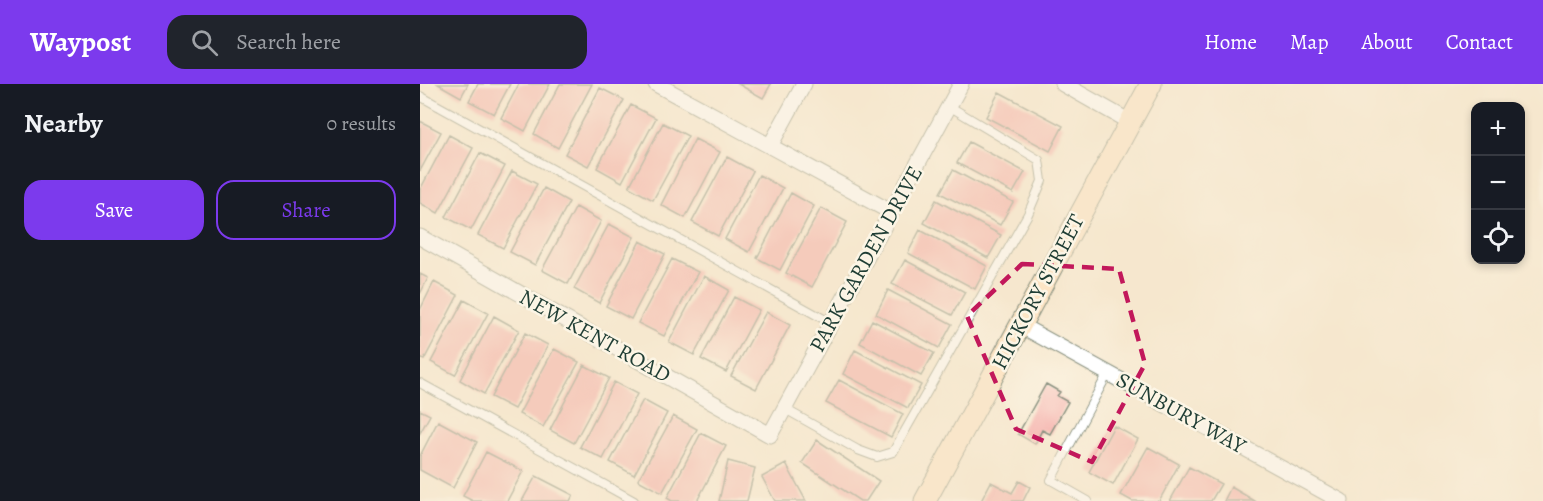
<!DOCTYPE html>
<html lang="en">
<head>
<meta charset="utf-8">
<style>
	body { margin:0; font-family:Alegreya,serif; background:#20242c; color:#f1f3f6 }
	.controls { position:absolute; right:18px; top:18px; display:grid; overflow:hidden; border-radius:12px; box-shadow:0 3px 9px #0003 }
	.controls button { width:54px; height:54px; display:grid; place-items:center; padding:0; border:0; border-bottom:2px solid #363941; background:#171b24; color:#f1f3f6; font:30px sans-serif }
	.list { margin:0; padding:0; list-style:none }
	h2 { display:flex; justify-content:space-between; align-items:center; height:78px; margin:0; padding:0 24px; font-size:26px }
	h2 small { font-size:20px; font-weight:400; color:#9ea1a6 }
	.actions { display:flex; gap:12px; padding:18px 24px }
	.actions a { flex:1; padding:14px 0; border:2px solid #7c3aed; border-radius:18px; text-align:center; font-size:21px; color:#7c3aed }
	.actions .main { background:#7c3aed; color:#fff }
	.icon { flex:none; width:33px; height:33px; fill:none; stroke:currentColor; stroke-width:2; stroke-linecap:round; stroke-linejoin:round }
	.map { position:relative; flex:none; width:1123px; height:417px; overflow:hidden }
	header { display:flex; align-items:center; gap:36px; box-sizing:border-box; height:84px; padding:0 30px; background:#7c3aed; color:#fff }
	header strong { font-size:28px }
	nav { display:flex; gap:33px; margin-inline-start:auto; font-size:21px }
	.search { width:420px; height:54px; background:#20242c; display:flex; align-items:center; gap:15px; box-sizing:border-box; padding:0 21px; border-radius:18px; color:#9ea1a6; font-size:22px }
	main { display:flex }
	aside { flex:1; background:#171b24 }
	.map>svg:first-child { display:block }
	.building { fill:#f4a8a5 }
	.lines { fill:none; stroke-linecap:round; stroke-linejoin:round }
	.lane-casing { stroke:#8a9281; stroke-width:10 }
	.street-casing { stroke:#8a9281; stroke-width:17 }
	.secondary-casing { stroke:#8a9281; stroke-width:23 }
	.lane { stroke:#fff; stroke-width:8 }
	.street { stroke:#fff; stroke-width:15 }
	.secondary { stroke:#fde5c5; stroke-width:21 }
	.marked { fill:none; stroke:#c2185b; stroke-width:4.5; stroke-dasharray:12 8; stroke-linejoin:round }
	.labels { text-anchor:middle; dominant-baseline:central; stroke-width:5; stroke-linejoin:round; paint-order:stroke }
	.street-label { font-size:22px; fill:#1f3d34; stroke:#fcf5e5 }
</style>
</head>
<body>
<header>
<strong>Waypost</strong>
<div class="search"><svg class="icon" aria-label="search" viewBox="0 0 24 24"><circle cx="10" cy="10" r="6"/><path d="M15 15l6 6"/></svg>Search here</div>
<nav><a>Home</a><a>Map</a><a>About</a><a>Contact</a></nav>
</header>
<main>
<aside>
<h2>Nearby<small>0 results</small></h2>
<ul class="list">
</ul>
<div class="actions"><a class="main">Save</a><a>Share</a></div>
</aside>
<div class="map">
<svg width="1123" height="417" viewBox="0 0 1123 417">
	<rect width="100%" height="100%" fill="#fcf5e5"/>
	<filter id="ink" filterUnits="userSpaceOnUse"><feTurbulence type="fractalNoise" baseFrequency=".0167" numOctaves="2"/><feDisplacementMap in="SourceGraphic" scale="12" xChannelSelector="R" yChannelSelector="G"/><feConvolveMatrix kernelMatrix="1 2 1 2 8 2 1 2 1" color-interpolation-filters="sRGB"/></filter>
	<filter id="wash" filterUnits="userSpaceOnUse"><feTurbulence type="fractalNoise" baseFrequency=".008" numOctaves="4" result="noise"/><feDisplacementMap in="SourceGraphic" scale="24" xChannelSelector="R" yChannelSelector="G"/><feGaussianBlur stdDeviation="1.35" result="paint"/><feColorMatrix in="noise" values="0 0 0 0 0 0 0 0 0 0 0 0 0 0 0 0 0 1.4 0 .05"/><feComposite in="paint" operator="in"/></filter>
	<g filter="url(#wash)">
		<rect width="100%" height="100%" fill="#f6e7ce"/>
		<g id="blocks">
			<!-- building -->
			<path class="building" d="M18,0H48L41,13Z
				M58,0H90L74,30L49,17Z
				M99,0H130L105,47L81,34Z
				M140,0H172L138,64L114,50Z
				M318,0H351L343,14Z
				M180,4L204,16L168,82L145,70Z
				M579,8L643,42L630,67L566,33Z
				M211,21L236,34L202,98L177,84Z
				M0,37L21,48L0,87Z
				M243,39L268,52L233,116L209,103Z
				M29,51L53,64L18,129L0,119V106Z
				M275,55L300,68L265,134L241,121Z
				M549,58L605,88L593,109L537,79Z
				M60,69L85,82L51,146L26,133Z
				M307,73L333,87L298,152L272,138Z
				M533,86L593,118L580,141L520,109Z
				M92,87L117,100L83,164L58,151Z
				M339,91L363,104L329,168L305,155Z
				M124,104L149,118L115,181L90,168Z
				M371,109L394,122L360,186L337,174Z
				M516,116L581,151L568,174L504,139Z
				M156,123L181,137L148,200L122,186Z
				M401,124L427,138L392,203L366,189Z
				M189,140L214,153L179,219L154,205Z
				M500,146L567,182L555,205L488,169Z
				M220,157L245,170L211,235L186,222Z
				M252,175L278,188L244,252L218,239Z
				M485,176L545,208L532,231L472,200Z
				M0,190L8,194L0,210Z
				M284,192L309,206L274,271L249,258Z
				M14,198L38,211L4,276L0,274V226Z
				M468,206L532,240L519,264L456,230Z
				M314,213L339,226L306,288L281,275Z
				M44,216L68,229L35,291L11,278Z
				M346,228L370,241L336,305L311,292Z
				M74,232L99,246L64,310L40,296Z
				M452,236L514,269L501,292L440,259Z
				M105,249L128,261L94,325L71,313Z
				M134,265L159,278L123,343L99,330Z
				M435,266L501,301L488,324L423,290Z
				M164,281L189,294L154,359L130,346Z
				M419,296L483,330L471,353L406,319Z
				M194,298L217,310L183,375L160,363Z
				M626,300L640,308L637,312L648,318L630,350L622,346L615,360L598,350Z
				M223,316L247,329L214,391L190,378Z
				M0,326L10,331L0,349Z
				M253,332L277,345L242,409L218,396Z
				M18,337L57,358L33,404L0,386V372Z
				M694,342L718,355L693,401L669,388Z
				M281,349L306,362L277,417H252L247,414Z
				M397,356L459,397L446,417H440L382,379Z
				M728,363L759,380L739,417H712L701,411Z
				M66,368L103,387L87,417H53L43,412Z
				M308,377L335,384L327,417H299Z
				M366,380L386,417H355L342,393Z
				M769,383L801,400L791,417H750Z
				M116,392L153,411L150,417H102Z
				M599,397L610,403L603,417H561L571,398L592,409Z
				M811,403L835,417H804Z"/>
		</g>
	</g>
	<g filter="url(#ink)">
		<use href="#blocks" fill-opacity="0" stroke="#8a9281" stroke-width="1.5"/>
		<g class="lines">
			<!-- lane casing -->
			<g class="lane-casing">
				<path id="lane" d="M0,12L411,239
					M0,299L214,417
					M365,325L438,366L457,373L473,368L608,130L622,97L619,76L529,22
					M668,417L631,396L688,289"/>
			</g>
			<!-- street casing -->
			<g class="street-casing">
				<path id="street" d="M236,0L471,128
					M643,0L710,38
					M350,62L384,0
					M0,153L350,351L541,0
					M600,241L921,417"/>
			</g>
			<!-- secondary casing -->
			<g class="secondary-casing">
				<path id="secondary" d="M505,417L731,0"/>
			</g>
			<!-- lane -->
			<use href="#lane" class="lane"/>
			<!-- street -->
			<use href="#street" class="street"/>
			<!-- secondary -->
			<use href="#secondary" class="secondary"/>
		</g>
	</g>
	<!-- marked area -->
	<path d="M0 0H1123V417H0ZM602,180L699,185L725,280L672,378L596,345L547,232Z" fill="#f6e7ce" fill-opacity=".55" fill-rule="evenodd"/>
	<path class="marked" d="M602,180L699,185L725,280L672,378L596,345L547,232Z"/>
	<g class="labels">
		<!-- street labels -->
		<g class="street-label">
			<text transform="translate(446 175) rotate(-61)">PARK GARDEN DRIVE</text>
			<text transform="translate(618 208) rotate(-62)">HICKORY STREET</text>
			<text transform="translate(175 252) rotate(29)">NEW KENT ROAD</text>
			<text transform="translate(761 329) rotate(29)">SUNBURY WAY</text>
		</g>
	</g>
</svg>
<div class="controls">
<button>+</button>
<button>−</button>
<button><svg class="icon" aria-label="locate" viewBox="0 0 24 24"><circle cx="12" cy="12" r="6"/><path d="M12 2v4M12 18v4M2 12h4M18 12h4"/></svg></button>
</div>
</div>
</main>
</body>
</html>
